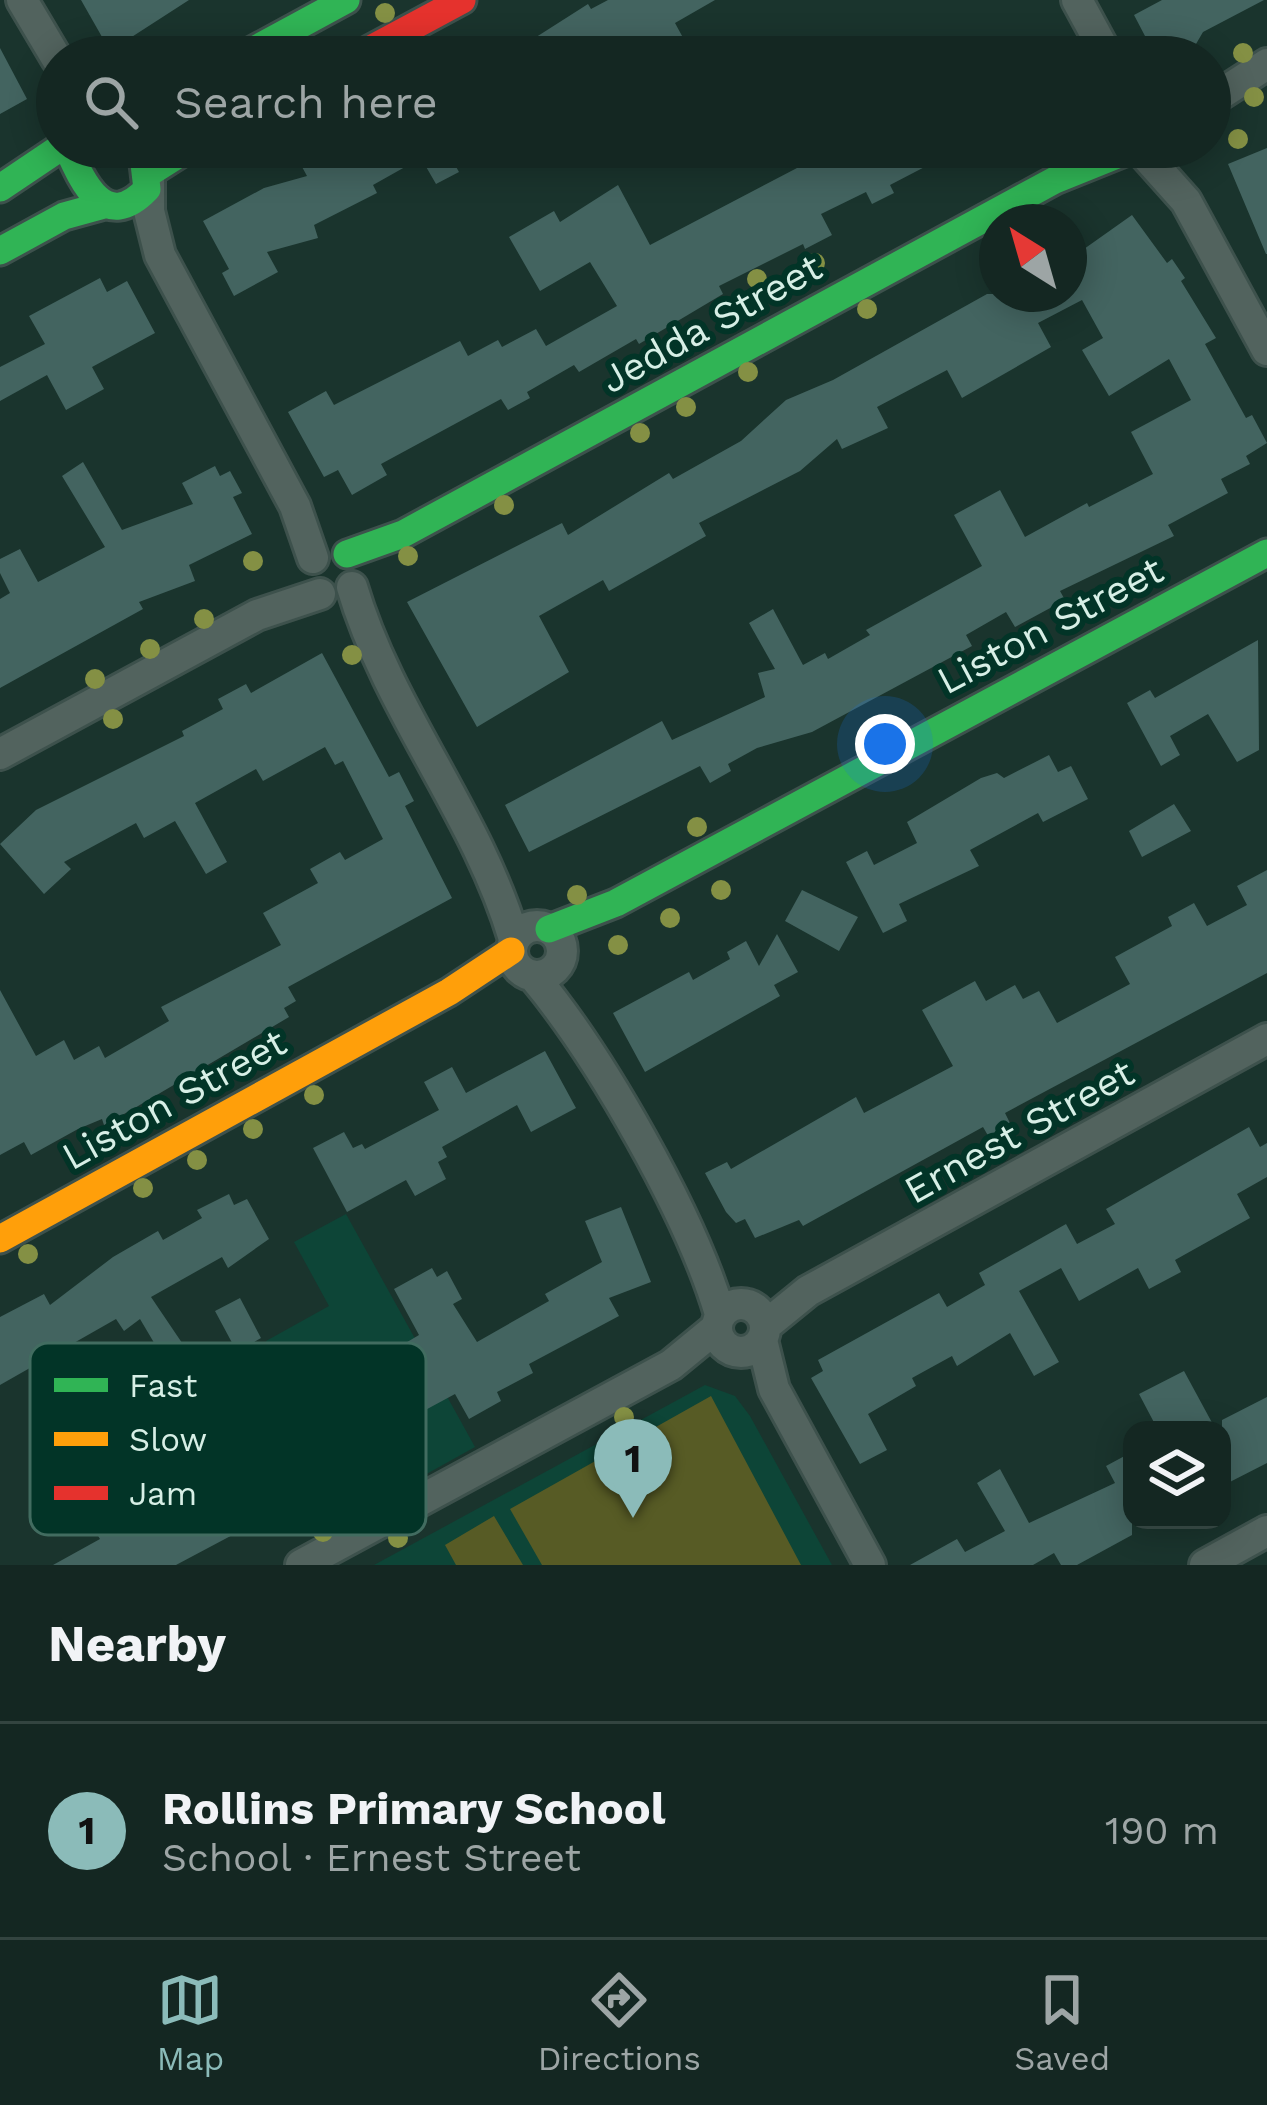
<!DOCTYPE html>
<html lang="en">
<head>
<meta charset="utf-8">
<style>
	body { margin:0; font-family:"Work Sans",sans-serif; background:#21332f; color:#f1f3f6 }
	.controls { position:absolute; right:36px; bottom:36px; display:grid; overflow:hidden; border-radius:24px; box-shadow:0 6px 30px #0003 }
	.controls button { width:108px; height:108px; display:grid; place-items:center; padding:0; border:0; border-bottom:3px solid #334440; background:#142722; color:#f1f3f6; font:60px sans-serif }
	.compass { position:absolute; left:979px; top:204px; width:108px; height:108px; border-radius:50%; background:#142722; box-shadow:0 6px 30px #0003; rotate:323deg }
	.you { position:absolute; left:885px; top:744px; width:42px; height:42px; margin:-30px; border:9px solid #fff; border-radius:50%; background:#1a73e8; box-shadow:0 0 0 18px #1a73e833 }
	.badge { display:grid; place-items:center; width:78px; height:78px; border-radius:50%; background:#8bbbb9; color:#111; font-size:39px; font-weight:700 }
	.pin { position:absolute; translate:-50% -99px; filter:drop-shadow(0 3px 6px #0008) }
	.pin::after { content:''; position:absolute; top:63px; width:42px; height:36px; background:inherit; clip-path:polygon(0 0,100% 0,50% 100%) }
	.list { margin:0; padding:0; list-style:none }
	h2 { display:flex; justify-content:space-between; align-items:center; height:156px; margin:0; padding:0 48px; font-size:51px }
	h2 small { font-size:39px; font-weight:400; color:#9da5a5 }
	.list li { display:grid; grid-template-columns:78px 1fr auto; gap:36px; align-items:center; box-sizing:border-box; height:216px; padding:0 48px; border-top:3px solid #334440 }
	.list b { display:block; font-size:45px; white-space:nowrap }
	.list p { margin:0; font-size:39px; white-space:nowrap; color:#9da5a5 }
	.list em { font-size:39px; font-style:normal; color:#9da5a5 }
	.icon { flex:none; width:66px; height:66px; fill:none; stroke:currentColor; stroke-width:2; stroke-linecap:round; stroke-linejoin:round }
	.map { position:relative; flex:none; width:1267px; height:1565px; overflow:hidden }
	.search { position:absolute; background:#142722; box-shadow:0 6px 30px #0003; left:36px; right:36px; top:36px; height:132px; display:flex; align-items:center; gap:30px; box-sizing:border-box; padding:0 42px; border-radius:66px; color:#9da5a5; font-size:45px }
	.sheet { height:372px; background:#142722 }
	nav { display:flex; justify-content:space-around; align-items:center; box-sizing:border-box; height:168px; border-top:3px solid #334440; background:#142722; font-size:33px; color:#9da5a5 }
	nav a { display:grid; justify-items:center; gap:6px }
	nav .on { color:#8bbbb9 }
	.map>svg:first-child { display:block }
	.built { fill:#0d4537 }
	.green { fill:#575b25 }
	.building { fill:#436460 }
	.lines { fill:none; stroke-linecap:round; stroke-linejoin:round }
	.street-casing { stroke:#3d514c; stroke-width:36 }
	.fast-casing { stroke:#3d514c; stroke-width:33 }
	.slow-casing { stroke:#3d514c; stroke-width:33 }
	.jam-casing { stroke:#3d514c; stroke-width:33 }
	.street { stroke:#52635e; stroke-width:30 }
	.fast { stroke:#30b455; stroke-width:27 }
	.slow { stroke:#ff9f0a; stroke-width:27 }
	.jam { stroke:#e5322d; stroke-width:27 }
	.tree { fill:#849044 }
	.labels { text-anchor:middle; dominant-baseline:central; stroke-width:12; stroke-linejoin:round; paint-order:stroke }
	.street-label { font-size:39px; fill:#d7efe6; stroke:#023427 }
	.key { fill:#023427; stroke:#426c60; stroke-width:3 }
	.key-label { font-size:33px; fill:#d7efe6 }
</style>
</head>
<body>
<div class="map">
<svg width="1267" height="1565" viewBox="0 0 1267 1565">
	<rect width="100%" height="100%" fill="#1a342d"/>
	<!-- built -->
	<path class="built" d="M346,1214L475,1447L360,1511L266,1341L329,1306L294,1242Z
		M705,1385L735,1396L750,1416L832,1565H374Z"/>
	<!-- green -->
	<path class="green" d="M711,1396L801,1565H542L510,1509Z
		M494,1516L523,1565H456L445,1545Z"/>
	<!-- building -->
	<path class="building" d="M81,0H189L110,51Z
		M608,0H715L675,23L687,45L664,57H505L588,4L591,9Z
		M1162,0H1264L1203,32L1196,44L1171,57H1156L1134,15Z
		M0,48L27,99L0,114Z
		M336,147H445L459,172L436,184L421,158L373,185L377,193L314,225L318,238L267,252L278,272L234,296L222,273L229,269L203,221L264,188L307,176L301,165Z
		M784,147H963L890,185L894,193L872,204L866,192L821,214L832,235L805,249L803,244L719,286L723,294L639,344L636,339L579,372L574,365L527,392L530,398L508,410L501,399L381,464L387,475L352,495L338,470L324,477L288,412L326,391L334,405L460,341L468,356L498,340L502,347L536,329L546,346L617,306L590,262L540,291L509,237L554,211L560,222L618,185L650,245L797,168Z
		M1267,148V254H1266L1228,164Z
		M1132,215L1167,263L1172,259L1185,278L1181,281L1216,338L1205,344L1246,418L1252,415L1267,443L1246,456L1250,464L1221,479L1228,493L1168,525L1174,536L1060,591L1065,600L1015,627L1006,612L966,635L972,646L812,732L757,748L728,764L731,771L710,783L700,766L529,852L505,805L662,721L672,740L765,697L758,673L775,669L749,623L773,609L803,665L825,653L828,659L870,635L866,630L982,566L954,515L1000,490L1025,537L1087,503L1089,507L1153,474L1131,432L1191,400L1169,359L1109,396L1082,350L1103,338L1082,300L1038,323L1051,347L962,398L947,370L877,407L888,428L842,449L837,439L800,471L699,523L706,536L609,591L603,580L539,616L569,672L477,727L407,602L562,523L568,535L669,473L673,479L741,441L786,400L833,380L987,294H1069V221L1084,249Z
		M100,278L107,292L127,281L155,333L92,367L104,389L66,410L47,375L0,401V367L45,344L29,316Z
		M83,462L122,530L193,504L182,483L215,466L220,476L230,471L242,493L233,497L252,534L189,565L195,581L139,602L143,609L0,688V599L10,593L0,573V559L20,549L38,582L105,547L62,476Z
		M1258,640L1259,750L1237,762L1208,714L1170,736L1180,755L1161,766L1127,703L1150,690L1155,698Z
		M322,653L389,777L399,772L414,801L405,806L452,898L288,987L296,1001L284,1008L289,1017L133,1109L104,1125L102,1119L78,1129L31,1155L24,1142L0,1155V990L36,1056L64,1040L74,1060L99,1046L105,1058L169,1021L161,1007L281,945L263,913L318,883L310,869L340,852L345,860L383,839L343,761L335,765L325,747L263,781L256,769L195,803L227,862L206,874L175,821L144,838L136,823L64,862L71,869L44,894L0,844L36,810L184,736L182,731L223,709L218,699L246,684L251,693Z
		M1049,755L1058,772L1071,766L1088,799L1043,822L1038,813L970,850L979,866L899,904L907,921L883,933L846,862L867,851L874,865L917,843L907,822L981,778L997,773L1004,778Z
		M1174,804L1191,831L1142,857L1129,831Z
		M1267,870V973L1005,1113L1012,1127L990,1139L983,1127L803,1226L799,1220L755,1238L745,1219L736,1223L726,1212L705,1173L727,1162L731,1169L856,1097L864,1113L953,1066L922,1010L975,981L986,1001L1015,985L1023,999L1039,991L1057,1023L1130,984L1115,957L1172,926L1168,917L1194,903L1207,926L1247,905L1237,886Z
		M802,890L858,917L839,951L785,921Z
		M777,934L798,972L774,985L780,996L645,1072L613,1013L689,972L693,980L730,959L727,952L746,941L759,966Z
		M545,1051L576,1108L531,1132L517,1105L442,1147L447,1157L438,1162L446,1179L415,1196L406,1180L347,1212L313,1148L344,1132L353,1148L362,1144L365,1149L439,1110L424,1082L452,1067L466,1093Z
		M1249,1127L1260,1147L1267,1143V1177L1237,1194L1250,1218L1175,1260L1181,1272L1149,1289L1138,1268L1079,1301L1061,1268L1019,1291L1059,1362L1034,1376L1010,1333L957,1366L952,1356L912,1378L916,1386L868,1414L887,1450L860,1464L811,1378L823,1371L818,1360L939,1293L947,1307L985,1285L979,1273L1066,1224L1077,1244L1115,1224L1106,1209Z
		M229,1194L234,1205L247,1199L269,1239L228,1268L222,1257L151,1297L201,1371L179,1385L140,1319L124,1331L116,1319L0,1385V1317L44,1294L50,1305L113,1257L158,1231L163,1240L202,1218L197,1210Z
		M621,1207L651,1282L609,1298L619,1316L529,1364L533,1373L497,1392L501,1401L469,1419L455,1394L405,1421L414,1437L357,1468L349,1452L310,1473L319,1489L176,1565H53L100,1539L94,1529L115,1516L120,1525L196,1484L192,1476L313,1415L309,1408L397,1360L392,1351L419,1335L394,1289L432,1268L437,1277L447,1271L462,1299L453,1304L477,1342L549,1301L545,1294L602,1262L585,1221Z
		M240,1298L261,1338L237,1352L215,1311Z
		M1184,1371L1216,1430H1158L1139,1394Z
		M1267,1397V1463L1222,1486V1420Z
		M1132,1452V1535L1077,1565H1061L1054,1553L1033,1565H910L957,1539L965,1552L1005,1531L977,1483L1000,1469L1029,1523L1115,1483L1106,1466Z"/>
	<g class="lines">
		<!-- street casing -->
		<g class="street-casing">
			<path id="street" d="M22,0L57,59
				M1077,0L1108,57
				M1210,101L1267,64
				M1144,154L1186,201L1267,350
				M149,181V211L160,255L295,506L313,558
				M352,587C389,712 477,814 514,939
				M0,754L257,615L320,594
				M512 951a25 25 0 1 1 50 0a25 25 0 1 1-50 0Z
				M534,977C600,1056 691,1215 720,1314
				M717 1328a24 24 0 1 1 48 0a24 24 0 1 1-48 0Z
				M765,1326L808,1291L1267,1039
				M762,1340L774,1389L870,1565
				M301,1565L671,1365L716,1328
				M1205,1565L1267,1531"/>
		</g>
		<!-- fast casing -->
		<g class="fast-casing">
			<path id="fast" d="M241,57L346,0
				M67,147C83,183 105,233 147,189L142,147
				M149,173L190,147
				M0,188L61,147
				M0,251L64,216L104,205
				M347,554L403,534L1055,180L1132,149
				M549,929L616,903L1267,553"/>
		</g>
		<!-- slow casing -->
		<g class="slow-casing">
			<path id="slow" d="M0,1239L449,992L511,951"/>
		</g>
		<!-- jam casing -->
		<g class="jam-casing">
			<path id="jam" d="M356,57L462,0"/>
		</g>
		<!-- street -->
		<use href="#street" class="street"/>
		<!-- fast -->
		<use href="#fast" class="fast"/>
		<!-- slow -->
		<use href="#slow" class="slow"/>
		<!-- jam -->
		<use href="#jam" class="jam"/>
	</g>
	<!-- trees -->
	<g class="tree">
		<circle cx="385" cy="13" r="10"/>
		<circle cx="1243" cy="53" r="10"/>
		<circle cx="1254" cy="97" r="10"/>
		<circle cx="1238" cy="139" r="10"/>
		<circle cx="815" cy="263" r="10"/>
		<circle cx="757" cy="279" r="10"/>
		<circle cx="867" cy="309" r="10"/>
		<circle cx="748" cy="372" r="10"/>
		<circle cx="686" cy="407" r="10"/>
		<circle cx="640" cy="433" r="10"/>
		<circle cx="504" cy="505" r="10"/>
		<circle cx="408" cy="556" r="10"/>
		<circle cx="253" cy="561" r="10"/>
		<circle cx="204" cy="619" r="10"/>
		<circle cx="150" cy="649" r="10"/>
		<circle cx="352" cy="655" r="10"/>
		<circle cx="95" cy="679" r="10"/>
		<circle cx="113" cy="719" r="10"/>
		<circle cx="697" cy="827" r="10"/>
		<circle cx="721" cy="890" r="10"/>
		<circle cx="577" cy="895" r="10"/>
		<circle cx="670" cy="918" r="10"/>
		<circle cx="618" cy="945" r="10"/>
		<circle cx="314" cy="1095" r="10"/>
		<circle cx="253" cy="1129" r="10"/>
		<circle cx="197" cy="1160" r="10"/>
		<circle cx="143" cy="1188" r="10"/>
		<circle cx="28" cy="1254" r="10"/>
		<circle cx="624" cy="1417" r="10"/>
		<circle cx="323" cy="1532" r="10"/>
		<circle cx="398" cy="1538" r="10"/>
	</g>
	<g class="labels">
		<!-- street labels -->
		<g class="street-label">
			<text transform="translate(711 323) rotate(-29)">Jedda Street</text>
			<text transform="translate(1050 625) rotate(-28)">Liston Street</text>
			<text transform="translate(174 1099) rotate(-29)">Liston Street</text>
			<text transform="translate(1019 1131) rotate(-29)">Ernest Street</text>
		</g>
	</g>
	<!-- legend -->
	<rect x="30" y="1343" width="396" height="192" rx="18" class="key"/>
	<rect x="54" y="1378" width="54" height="14" fill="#30b455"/>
	<rect x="54" y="1432" width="54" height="14" fill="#ff9f0a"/>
	<rect x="54" y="1486" width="54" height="14" fill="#e5322d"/>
	<g class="key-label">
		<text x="129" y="1397">Fast</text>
		<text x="129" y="1451">Slow</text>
		<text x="129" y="1505">Jam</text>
	</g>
</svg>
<div class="controls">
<button><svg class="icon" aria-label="layers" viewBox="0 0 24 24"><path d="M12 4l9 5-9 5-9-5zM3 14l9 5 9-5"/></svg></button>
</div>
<svg class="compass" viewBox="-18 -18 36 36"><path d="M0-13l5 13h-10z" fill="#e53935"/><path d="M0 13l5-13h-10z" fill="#9da5a5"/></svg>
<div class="you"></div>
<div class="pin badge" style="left:633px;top:1518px">1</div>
<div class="search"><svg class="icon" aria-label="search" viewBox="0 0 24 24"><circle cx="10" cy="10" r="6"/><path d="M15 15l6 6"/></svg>Search here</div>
</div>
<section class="sheet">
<h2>Nearby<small></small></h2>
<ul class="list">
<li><span class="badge">1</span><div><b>Rollins Primary School</b><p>School · Ernest Street</p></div><em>190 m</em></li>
</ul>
</section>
<nav>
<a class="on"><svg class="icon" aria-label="map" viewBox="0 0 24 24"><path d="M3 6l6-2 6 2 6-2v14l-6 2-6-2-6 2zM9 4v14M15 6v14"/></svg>Map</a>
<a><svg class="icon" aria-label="directions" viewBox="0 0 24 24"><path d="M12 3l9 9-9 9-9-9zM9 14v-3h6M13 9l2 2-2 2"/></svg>Directions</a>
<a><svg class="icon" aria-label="saved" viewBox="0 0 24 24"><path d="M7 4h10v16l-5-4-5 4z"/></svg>Saved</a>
</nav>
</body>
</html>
